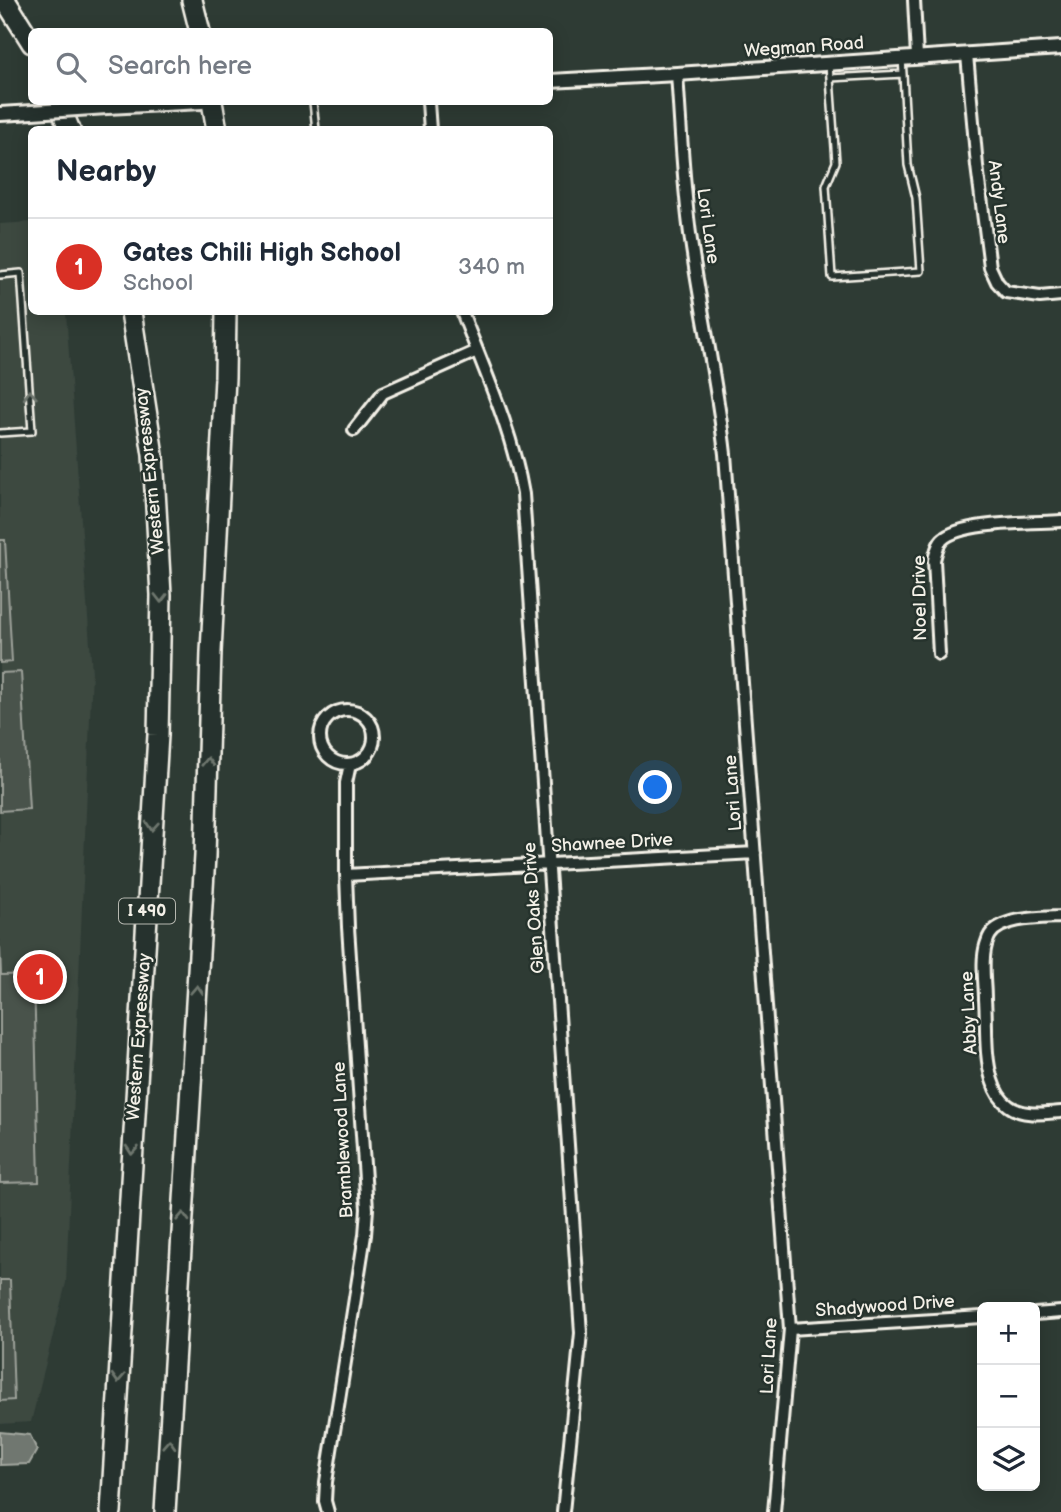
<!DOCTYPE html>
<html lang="en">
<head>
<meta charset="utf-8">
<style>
	body { margin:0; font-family:"Balsamiq Sans",sans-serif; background:#f6f6f7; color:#1f2937 }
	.controls { position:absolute; right:21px; bottom:21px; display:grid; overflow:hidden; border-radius:10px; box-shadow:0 4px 18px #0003 }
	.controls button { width:63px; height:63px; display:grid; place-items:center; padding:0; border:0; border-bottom:2px solid #e0e1e3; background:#fff; color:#1f2937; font:35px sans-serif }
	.you { position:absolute; left:656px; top:788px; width:24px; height:24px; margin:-18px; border:5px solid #fff; border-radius:50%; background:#1a73e8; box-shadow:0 0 0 10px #1a73e833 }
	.badge { display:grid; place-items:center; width:46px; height:46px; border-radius:50%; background:#d93025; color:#fff; font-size:23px; font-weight:700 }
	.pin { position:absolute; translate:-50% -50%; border:4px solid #fff; box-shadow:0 2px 7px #0006 }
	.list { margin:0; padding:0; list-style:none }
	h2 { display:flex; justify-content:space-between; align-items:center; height:91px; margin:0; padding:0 28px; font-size:30px }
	h2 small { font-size:23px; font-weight:400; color:#747a83 }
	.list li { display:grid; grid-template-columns:46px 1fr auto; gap:21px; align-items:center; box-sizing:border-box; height:98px; padding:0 28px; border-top:2px solid #e0e1e3 }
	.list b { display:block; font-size:26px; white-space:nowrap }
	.list p { margin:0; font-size:23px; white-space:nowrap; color:#747a83 }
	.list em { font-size:23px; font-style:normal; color:#747a83 }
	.icon { flex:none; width:38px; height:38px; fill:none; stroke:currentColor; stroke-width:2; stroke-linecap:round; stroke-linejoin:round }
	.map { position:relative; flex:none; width:1061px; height:1512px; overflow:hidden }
	.search { position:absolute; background:#fff; box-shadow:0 4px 18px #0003; left:28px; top:28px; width:525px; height:77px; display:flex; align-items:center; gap:18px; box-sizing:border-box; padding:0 24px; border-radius:10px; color:#747a83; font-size:26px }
	.panel { position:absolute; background:#fff; box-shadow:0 4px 18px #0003; left:28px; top:126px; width:525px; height:189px; border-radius:10px }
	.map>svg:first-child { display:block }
	.built { fill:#3c4841 }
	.green { fill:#48524c; stroke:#9ea29a; stroke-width:2 }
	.water { fill:#6f7770; stroke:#a4a8a0; stroke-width:2 }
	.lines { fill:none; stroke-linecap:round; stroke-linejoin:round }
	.service-casing { stroke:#f4f1e8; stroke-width:10 }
	.minor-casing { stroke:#f4f1e8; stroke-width:16 }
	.tertiary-casing { stroke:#f4f1e8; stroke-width:18 }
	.motorway-casing { stroke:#f4f1e8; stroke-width:24 }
	.service { stroke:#26332d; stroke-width:5 }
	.minor { stroke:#26332d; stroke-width:10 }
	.tertiary { stroke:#26332d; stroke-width:12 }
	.motorway { stroke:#26332d; stroke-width:19 }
	.tertiary-bridge-casing { stroke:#f4f1e8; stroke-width:18; stroke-linecap:butt }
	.tertiary-bridge { stroke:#26332d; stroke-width:12 }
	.oneway { stroke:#6e766e }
	.labels { text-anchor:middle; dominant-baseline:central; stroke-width:5; stroke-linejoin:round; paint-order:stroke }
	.shield { fill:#26332d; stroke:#b6b8b0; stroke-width:2 }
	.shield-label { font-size:16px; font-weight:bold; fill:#f4f1e8 }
	.street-label { font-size:18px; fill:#f4f1e8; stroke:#26332d }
</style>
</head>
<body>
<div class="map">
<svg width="1061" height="1512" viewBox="0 0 1061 1512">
	<rect width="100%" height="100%" fill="#2e3b34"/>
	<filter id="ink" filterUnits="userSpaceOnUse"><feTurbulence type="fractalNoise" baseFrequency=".0143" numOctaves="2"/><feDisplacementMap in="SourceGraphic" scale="14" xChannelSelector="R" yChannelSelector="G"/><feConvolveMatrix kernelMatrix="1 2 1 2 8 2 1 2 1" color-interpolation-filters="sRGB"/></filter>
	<g filter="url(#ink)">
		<!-- built -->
		<path class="built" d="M31,222L32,312H66L92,672L66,1283L31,1422L0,1424V224Z"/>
		<!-- green -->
		<path class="green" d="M0,540H5L12,662L0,663Z
			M21,672L29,809L0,811V673Z
			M0,947L1,975L34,974L39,1182L0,1183Z
			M0,1280H10L14,1400L0,1401Z"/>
		<!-- water -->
		<path class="water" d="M0,1432L30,1435L37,1450L29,1464L0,1465Z"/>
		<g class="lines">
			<!-- service casing -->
			<g class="service-casing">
				<path id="service" d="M829,65L830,78L903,74L902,58
					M830,78L836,162L826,186L832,277L921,271L916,198L908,165L903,74
					M313,102L316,130
					M0,275L21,273L32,431L0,433"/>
			</g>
			<!-- minor casing -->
			<g class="minor-casing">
				<path id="minor" d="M914,0L917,57
					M967,55L977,166L990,267L997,282L1006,292L1040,297L1061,295
					M677,74C681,130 683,186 691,241C701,312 717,382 725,454L790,1329L774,1512
					M428,102L430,130
					M462,312C485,372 512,430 523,494L581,1333L563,1512
					M354,430L383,393L477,351
					M939,654L934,560C936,553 937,545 942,540C961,521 1034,523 1061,521
					M320 737a27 27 0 1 1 54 0a27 27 0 1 1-54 0Z
					M346,875L755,853
					M1061,917C1041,918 1002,917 990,935C988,938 987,942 986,945C981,962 985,982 985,999C987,1025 984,1054 992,1080C995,1090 1000,1100 1009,1106C1024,1117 1044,1113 1061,1112
					M1035,1314L1061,1312
					M790,1329L982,1317
					M328,1512L325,1501L326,1482L365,1235L367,1209L348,927L346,875V783L350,764"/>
			</g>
			<!-- tertiary casing -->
			<g class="tertiary-casing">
				<path id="tertiary" d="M550,81L677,74L1061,48
					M107,107L202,102
					M0,114L17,113"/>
			</g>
			<!-- motorway casing -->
			<g class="motorway-casing">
				<path id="motorway" d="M5,0L32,43
					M192,0L200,32
					M58,102L70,130
					M212,102L217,130
					M111,1512L158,735L161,595L153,455L131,312
					M165,1512L205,856L211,652L225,378L226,312"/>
			</g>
			<!-- service -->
			<use href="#service" class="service"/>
			<!-- minor -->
			<use href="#minor" class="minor"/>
			<!-- tertiary -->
			<use href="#tertiary" class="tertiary"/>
			<!-- motorway -->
			<use href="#motorway" class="motorway"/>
			<!-- tertiary-bridge casing -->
			<g class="tertiary-bridge-casing">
				<path id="tertiary-bridge" d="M17,113L107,107"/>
			</g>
			<!-- tertiary-bridge -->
			<use href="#tertiary-bridge" class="tertiary-bridge"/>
		</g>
		<!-- one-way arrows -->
		<defs><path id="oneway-chevron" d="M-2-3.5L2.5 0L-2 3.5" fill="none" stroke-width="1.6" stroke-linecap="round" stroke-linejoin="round" transform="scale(1.75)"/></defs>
		<g class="oneway">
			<use href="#oneway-chevron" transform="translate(30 395) rotate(-94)"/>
			<use href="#oneway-chevron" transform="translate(161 598) rotate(90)"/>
			<use href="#oneway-chevron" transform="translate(208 762) rotate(-88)"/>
			<use href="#oneway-chevron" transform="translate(152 826) rotate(94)"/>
			<use href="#oneway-chevron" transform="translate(197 990) rotate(-87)"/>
			<use href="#oneway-chevron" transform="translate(132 1150) rotate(94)"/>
			<use href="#oneway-chevron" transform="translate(183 1217) rotate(-87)"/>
			<use href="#oneway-chevron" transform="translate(118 1378) rotate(93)"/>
			<use href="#oneway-chevron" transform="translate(169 1444) rotate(-87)"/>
		</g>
	</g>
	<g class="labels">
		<!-- shield labels -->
		<rect class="shield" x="119" y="898.5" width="56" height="25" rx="5"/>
		<g class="shield-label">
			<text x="147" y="911">I 490</text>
		</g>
		<!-- street labels -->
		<g class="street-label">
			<text transform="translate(804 47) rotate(-4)">Wegman Road</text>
			<text transform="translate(999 202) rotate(83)">Andy Lane</text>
			<text transform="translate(708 226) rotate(82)">Lori Lane</text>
			<text transform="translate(150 471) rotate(-96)">Western Expressway</text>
			<text transform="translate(920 598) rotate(-91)">Noel Drive</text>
			<text transform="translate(733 793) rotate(-94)">Lori Lane</text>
			<text transform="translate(612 843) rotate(-3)">Shawnee Drive</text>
			<text transform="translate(534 908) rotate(-94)">Glen Oaks Drive</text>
			<text transform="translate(969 1013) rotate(-93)">Abby Lane</text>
			<text transform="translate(139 1037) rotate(-86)">Western Expressway</text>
			<text transform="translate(343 1140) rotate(-93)">Bramblewood Lane</text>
			<text transform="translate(885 1306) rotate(-4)">Shadywood Drive</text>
			<text transform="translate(769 1356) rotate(-87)">Lori Lane</text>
		</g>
	</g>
</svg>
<div class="controls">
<button>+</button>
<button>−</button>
<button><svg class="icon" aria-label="layers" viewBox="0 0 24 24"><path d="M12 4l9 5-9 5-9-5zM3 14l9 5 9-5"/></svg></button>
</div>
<div class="you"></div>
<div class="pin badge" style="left:40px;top:977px">1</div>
<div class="search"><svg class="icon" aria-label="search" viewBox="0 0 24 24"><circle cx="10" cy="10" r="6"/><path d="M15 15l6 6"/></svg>Search here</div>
<section class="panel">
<h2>Nearby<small></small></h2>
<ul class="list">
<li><span class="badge">1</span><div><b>Gates Chili High School</b><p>School</p></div><em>340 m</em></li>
</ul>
</section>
</div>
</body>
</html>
